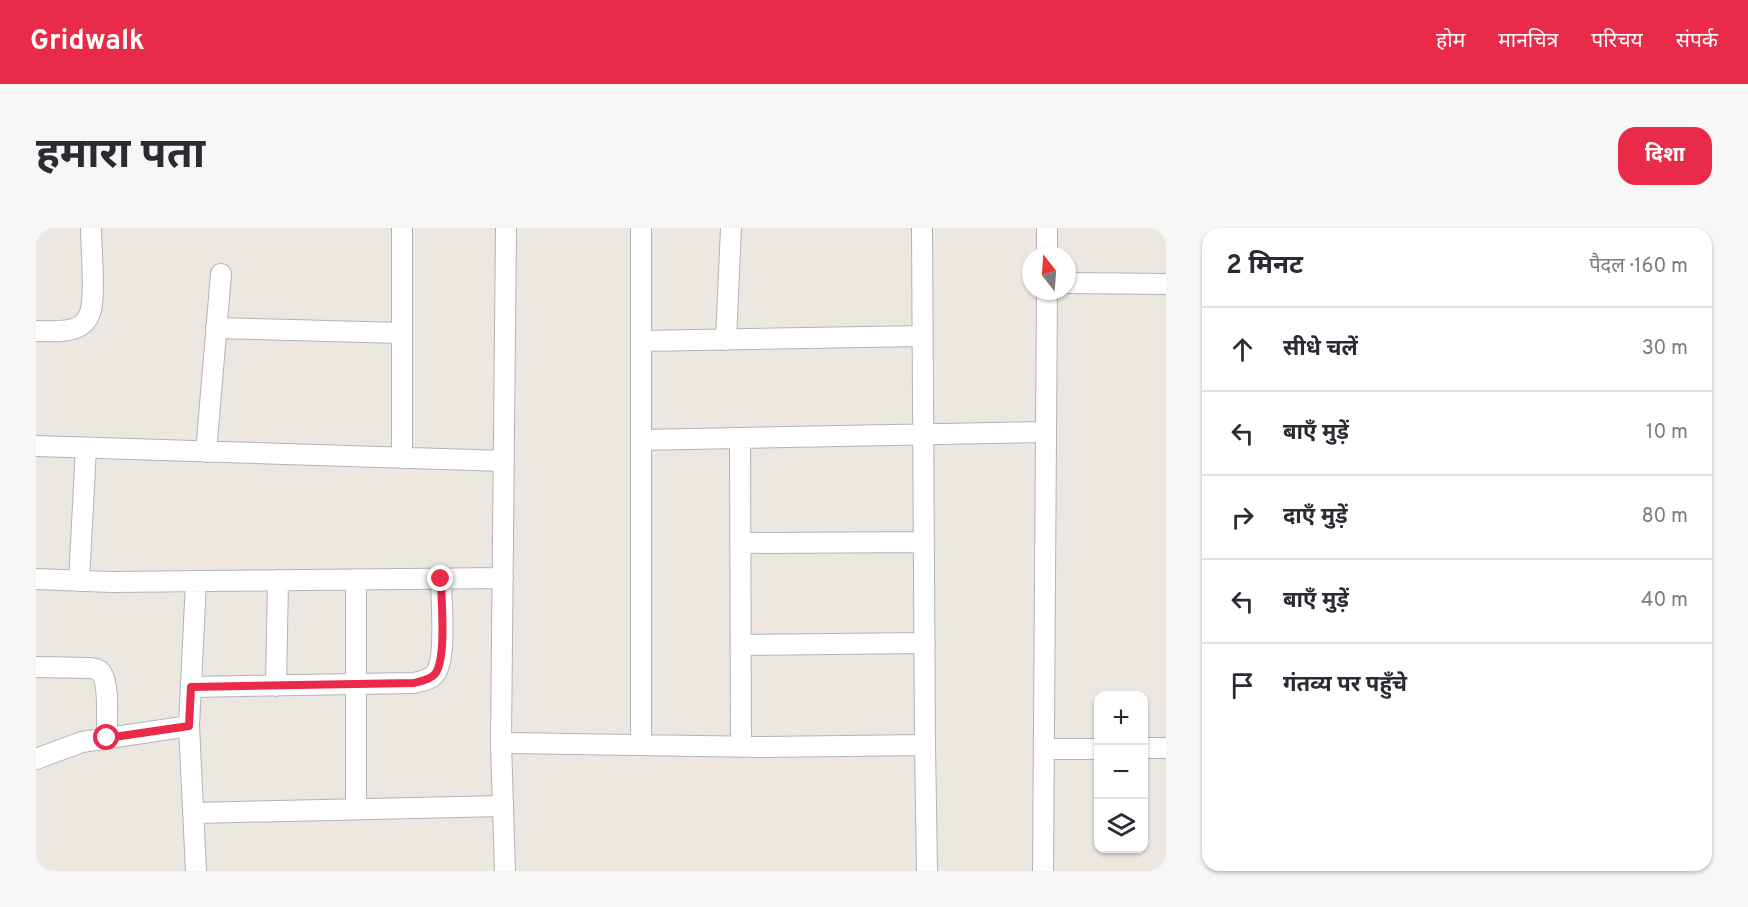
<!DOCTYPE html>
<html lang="hi">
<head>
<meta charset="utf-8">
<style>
	body { margin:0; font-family:Overpass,"Noto Sans Devanagari",sans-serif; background:#f7f7f7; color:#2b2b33 }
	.controls { position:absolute; right:18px; bottom:18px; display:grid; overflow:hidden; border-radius:12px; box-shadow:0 2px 4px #0004 }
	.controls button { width:54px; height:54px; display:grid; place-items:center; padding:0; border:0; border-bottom:2px solid #e1e1e2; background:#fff; color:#2b2b33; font:30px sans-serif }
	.compass { position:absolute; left:986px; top:18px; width:54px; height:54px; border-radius:50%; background:#fff; box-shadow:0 2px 4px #0004; rotate:343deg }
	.stop { position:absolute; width:18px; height:18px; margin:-14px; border:4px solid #e92a48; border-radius:50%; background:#fff }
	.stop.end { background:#e92a48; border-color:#fff; box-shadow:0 2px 6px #0008 }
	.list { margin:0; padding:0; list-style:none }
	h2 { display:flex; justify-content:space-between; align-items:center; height:78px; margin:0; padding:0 24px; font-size:26px }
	h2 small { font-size:20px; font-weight:400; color:#7c7c81 }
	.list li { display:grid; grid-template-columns:39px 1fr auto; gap:18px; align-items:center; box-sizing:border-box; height:84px; padding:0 24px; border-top:2px solid #e1e1e2 }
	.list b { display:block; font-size:22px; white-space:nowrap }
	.list em { font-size:20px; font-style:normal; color:#7c7c81 }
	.icon { flex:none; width:33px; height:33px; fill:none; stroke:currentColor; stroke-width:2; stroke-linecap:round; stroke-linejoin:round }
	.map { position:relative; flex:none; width:1130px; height:643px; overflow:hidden; border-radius:18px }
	header { display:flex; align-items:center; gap:36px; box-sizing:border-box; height:84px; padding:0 30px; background:#e92a48; color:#fff }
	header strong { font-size:28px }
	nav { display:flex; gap:33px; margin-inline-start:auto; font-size:21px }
	.intro { display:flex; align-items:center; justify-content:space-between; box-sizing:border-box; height:144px; padding:0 36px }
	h1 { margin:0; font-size:42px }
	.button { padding:15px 27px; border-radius:18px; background:#e92a48; color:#fff; font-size:21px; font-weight:700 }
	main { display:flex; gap:36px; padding:0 36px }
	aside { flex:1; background:#fff; border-radius:18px; box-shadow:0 2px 4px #0004 }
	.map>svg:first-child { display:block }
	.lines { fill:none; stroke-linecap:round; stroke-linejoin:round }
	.minor-casing { stroke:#b1b5b8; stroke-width:22 }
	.minor { stroke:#fff; stroke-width:20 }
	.route { stroke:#e92a48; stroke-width:8 }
</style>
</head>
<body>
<header>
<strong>Gridwalk</strong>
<nav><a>होम</a><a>मानचित्र</a><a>परिचय</a><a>संपर्क</a></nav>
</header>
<div class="intro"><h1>हमारा पता</h1><a class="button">दिशा</a></div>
<main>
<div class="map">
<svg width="1130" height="643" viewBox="0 0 1130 643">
	<rect width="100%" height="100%" fill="#ece7e0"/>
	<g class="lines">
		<!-- minor casing -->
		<g class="minor-casing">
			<path id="minor" d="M366,0V230
				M470,0L465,515L726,519L889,517L891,643
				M605,0V517
				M886,0L889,517
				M1011,27V0
				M1031,55L1130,56
				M180,100L366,105
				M0,103C13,103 30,105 42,99C48,96 52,91 54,85C60,68 55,20 55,0
				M690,112L695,0
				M605,113L887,108
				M704,210L705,519
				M605,212L1010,204
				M0,218L468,233
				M170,224L185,46
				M705,315L888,314
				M0,351L75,354L467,350
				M43,353L50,220
				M705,417L889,415
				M0,439L54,440C59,441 64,441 66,446C74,459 70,494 71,510
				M240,458L242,352
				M155,459L378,455C385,453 394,452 399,446C411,431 405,371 405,351
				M465,515L469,643
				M1108,520H1130
				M1008,521H1062
				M0,531L46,514L153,498
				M320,581V352
				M157,585L467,578
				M160,643L153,498L160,353
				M1007,643L1011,63"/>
		</g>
		<!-- minor -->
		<use href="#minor" class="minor"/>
	</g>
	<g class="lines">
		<!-- route -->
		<path class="route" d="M71,510L153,498L155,459L378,455C385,453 394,452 399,446C411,431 405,371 405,351"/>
	</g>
</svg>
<div class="controls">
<button>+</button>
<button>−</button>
<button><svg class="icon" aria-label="layers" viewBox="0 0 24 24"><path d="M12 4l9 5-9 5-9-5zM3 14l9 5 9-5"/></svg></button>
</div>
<svg class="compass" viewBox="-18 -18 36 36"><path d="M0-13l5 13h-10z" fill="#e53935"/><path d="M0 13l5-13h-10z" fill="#7c7c81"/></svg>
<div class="stop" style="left:71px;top:510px"></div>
<div class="stop end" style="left:405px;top:351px"></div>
</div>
<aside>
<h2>2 मिनट<small>पैदल · 160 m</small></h2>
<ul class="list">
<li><svg class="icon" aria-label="ahead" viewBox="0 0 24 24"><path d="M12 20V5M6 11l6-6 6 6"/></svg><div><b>सीधे चलें</b></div><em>30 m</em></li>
<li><svg class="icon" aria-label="left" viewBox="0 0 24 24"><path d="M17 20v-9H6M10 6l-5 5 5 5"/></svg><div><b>बाएँ मुड़ें</b></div><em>10 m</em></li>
<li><svg class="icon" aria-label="right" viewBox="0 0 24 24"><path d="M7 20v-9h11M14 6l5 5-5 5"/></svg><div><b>दाएँ मुड़ें</b></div><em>80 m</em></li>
<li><svg class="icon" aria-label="left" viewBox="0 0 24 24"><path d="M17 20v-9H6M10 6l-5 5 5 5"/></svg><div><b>बाएँ मुड़ें</b></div><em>40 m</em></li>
<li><svg class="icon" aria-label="arrive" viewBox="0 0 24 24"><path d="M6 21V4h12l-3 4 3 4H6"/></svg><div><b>गंतव्य पर पहुँचे</b></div></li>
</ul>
</aside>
</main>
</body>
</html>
